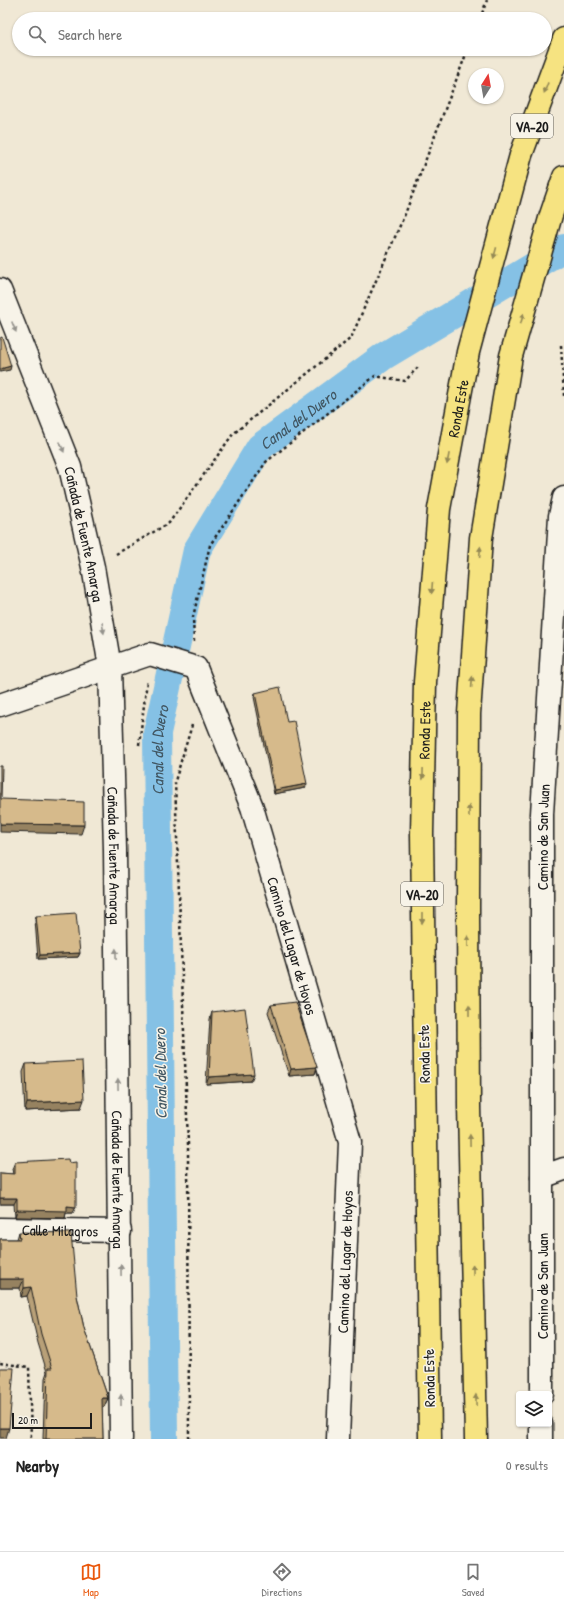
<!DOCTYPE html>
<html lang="en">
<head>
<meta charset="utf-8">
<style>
	body { margin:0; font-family:"Patrick Hand",sans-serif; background:#f2f2f2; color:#222 }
	.controls { position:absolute; right:12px; bottom:12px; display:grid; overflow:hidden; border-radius:4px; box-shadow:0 1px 3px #0004 }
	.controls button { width:36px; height:36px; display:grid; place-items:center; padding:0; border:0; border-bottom:1px solid #e0e0e0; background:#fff; color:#222; font:20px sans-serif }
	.compass { position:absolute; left:468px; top:68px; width:36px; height:36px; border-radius:50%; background:#fff; box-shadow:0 1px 3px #0004; rotate:11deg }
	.scale { position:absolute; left:12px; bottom:10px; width:80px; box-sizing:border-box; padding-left:4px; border:2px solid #1c1c1c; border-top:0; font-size:11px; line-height:14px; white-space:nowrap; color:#1c1c1c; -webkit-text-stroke:3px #f7f3e8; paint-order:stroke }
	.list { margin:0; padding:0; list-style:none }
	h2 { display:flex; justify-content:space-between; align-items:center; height:52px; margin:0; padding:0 16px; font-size:17px }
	h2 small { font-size:13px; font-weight:400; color:#767676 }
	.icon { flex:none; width:22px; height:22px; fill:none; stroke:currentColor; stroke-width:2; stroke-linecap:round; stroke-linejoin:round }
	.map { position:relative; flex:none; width:564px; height:1439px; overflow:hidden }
	.search { position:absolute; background:#fff; box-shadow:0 1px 3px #0004; left:12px; right:12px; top:12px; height:44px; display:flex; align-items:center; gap:10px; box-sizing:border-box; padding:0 14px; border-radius:22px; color:#767676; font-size:15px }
	.sheet { height:112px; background:#fff }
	nav { display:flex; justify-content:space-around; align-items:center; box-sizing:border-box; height:56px; border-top:1px solid #e0e0e0; background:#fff; font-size:11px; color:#767676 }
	nav a { display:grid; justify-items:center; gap:2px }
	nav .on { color:#ea580c }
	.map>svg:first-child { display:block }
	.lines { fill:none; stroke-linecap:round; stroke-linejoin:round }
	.canal { stroke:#85c1e5; stroke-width:28 }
	.minor-casing { stroke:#1c1c1c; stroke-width:25 }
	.highway-casing { stroke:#1c1c1c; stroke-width:25 }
	.path { stroke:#1c1c1c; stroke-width:2.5; stroke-dasharray:3 3; stroke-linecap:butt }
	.minor { stroke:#f7f3e8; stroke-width:22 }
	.highway { stroke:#f6e381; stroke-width:22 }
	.wall { fill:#b8a078; stroke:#1c1c1c }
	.shaded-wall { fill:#968261; stroke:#1c1c1c }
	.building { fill:#d6ba8b; stroke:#1c1c1c }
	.oneway { fill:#948954 }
	.oneway2 { fill:#94928c }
	.labels { text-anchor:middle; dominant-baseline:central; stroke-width:3; stroke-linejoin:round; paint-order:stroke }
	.shield { fill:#f7f3e8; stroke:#5e5c59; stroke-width:1 }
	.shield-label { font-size:14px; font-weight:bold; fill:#1c1c1c }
	.street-label { font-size:15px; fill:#1c1c1c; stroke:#f7f3e8 }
	.water-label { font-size:16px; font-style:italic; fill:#415662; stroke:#f7f3e8 }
</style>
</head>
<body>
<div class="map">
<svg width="564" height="1439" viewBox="0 0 564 1439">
	<rect width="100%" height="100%" fill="#f0e8d5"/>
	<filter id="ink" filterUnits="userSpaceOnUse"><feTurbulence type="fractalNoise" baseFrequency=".025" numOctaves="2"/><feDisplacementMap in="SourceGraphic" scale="8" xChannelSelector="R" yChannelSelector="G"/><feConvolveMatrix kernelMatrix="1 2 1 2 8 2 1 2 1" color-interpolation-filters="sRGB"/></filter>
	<g filter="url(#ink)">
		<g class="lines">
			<!-- canal -->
			<path class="canal" id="s1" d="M164,1439L157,733L197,550L260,447L384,356L564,248"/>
			<!-- minor casing -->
			<g class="minor-casing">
				<g id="minor">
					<path id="s2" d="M0,290L70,467L93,567L110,667L115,849L121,1439"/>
					<path id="s3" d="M0,705L150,654L196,668L252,807L350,1142L338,1439"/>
					<path d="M542,1177L564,1169"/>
					<path id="s4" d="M0,1229L120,1231"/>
					<path id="s5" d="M542,1394V814L560,516L564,498"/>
					<path d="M541,1439V1424"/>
				</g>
			</g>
			<!-- highway casing -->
			<g class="highway-casing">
				<g id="highway">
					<path id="s6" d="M430,1439L422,834L425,682L439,509L468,352L521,155L564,39"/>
					<path d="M476,1439L469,1106L468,906L469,714L481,538L511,356L551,215L564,177"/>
				</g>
			</g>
			<!-- path -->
			<path class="path" d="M480,19L487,0
				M561,345L564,396
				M116,554L169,523L233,434L351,338L405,214L468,49
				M194,642L193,617L210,545L266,462L375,376L405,381L418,367
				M139,745L147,681
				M0,1363L29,1367L31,1439
				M189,1439L188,1144L175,781L192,725"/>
			<!-- minor -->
			<use href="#minor" class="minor"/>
			<!-- highway -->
			<use href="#highway" class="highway"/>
		</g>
		<!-- wall -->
		<path class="wall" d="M255,693L287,722L305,788L274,794L254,697Z
			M36,916L80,953L78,957L38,959L35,920Z
			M271,1005L317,1067L315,1074L289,1076L268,1012Z
			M212,1012L251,1081L206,1084L210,1019Z
			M26,1064L81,1108L25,1111L23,1072Z
			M15,1162L73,1213H66L65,1218L15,1217L14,1204H0V1173L13,1174L12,1169Z
			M19,1232L77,1296L84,1328L108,1398L104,1407H102L103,1439H43L45,1378L47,1372L38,1343L27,1296L21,1297L20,1288H0V1239H17Z"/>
		<!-- shaded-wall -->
		<path class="shaded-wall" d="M11,366L10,370L0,372V369Z
			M307,784L305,788L274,794L275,790Z
			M0,824L84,825L81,834L0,832Z
			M80,953L78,957L38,959L40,955Z
			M317,1067L315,1074L289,1076L291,1069Z
			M254,1074L251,1081L206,1084L209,1077Z
			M84,1100L81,1108L25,1111L27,1103Z
			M0,1198H17L14,1204H0Z
			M67,1206L76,1207L73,1213H66L65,1218L15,1217L17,1210Z
			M0,1279H24L20,1288H0Z
			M31,1287L27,1296L21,1297L24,1288Z
			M102,1398H108L104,1407H99Z
			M0,1428H9L6,1438H0Z"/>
		<!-- building -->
		<path class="building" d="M2,337L11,366L0,369V338Z
			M280,687L287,722L294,721L307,784L275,790L255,693Z
			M0,766H2L1,799L84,802V825L0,824Z
			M76,913L80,953L40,955L36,916Z
			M295,1002L317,1067L291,1069L271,1005Z
			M245,1008L254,1074L209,1077L212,1012Z
			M82,1061L84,1100L27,1103L26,1064Z
			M68,1159L69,1163L76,1162V1207L67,1206V1211L17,1210V1198H0V1173L15,1174V1162Z
			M19,1232L71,1233L77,1296L84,1328L108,1398H102L103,1439H46L48,1368H52L41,1334L31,1287L24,1288V1279H0V1239H20Z
			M0,1368H14L9,1428H0Z"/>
		<!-- one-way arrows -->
		<defs><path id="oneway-solid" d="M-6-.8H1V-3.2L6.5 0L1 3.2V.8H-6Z"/></defs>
		<g class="oneway">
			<use href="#oneway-solid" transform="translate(546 88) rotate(110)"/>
			<use href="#oneway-solid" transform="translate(495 253) rotate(105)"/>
			<use href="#oneway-solid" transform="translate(522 319) rotate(-74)"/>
			<use href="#oneway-solid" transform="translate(448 459) rotate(101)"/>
			<use href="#oneway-solid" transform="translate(480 552) rotate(-86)"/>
			<use href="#oneway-solid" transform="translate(432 588) rotate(94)"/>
			<use href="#oneway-solid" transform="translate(472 682) rotate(-86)"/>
			<use href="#oneway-solid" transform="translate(423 774) rotate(91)"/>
			<use href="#oneway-solid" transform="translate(469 811) rotate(-90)"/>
			<use href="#oneway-solid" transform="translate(422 918) rotate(90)"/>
			<use href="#oneway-solid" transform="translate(468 941) rotate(-90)"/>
			<use href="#oneway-solid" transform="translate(469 1010) rotate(-90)"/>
			<use href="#oneway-solid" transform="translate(470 1140) rotate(-91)"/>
			<use href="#oneway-solid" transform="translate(473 1270) rotate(-91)"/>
			<use href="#oneway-solid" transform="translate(476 1400) rotate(-91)"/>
		</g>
		<g class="oneway2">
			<use href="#oneway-solid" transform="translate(14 327) rotate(68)"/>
			<use href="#oneway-solid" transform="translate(62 447) rotate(68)"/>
			<use href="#oneway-solid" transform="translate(103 628) rotate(80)"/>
			<use href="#oneway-solid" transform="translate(116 954) rotate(-91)"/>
			<use href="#oneway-solid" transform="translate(118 1084) rotate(-91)"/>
			<use href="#oneway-solid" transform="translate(121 1270) rotate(-91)"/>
			<use href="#oneway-solid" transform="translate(121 1400) rotate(-90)"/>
		</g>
	</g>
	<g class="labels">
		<!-- shield labels -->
		<g class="shield">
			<rect x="511" y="114" width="42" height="24" rx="3"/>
			<rect x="401" y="882" width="42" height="24" rx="3"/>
		</g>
		<g class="shield-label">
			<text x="532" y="126">VA-20</text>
			<text x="422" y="894">VA-20</text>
		</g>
		<!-- street labels -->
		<g class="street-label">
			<text stroke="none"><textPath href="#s6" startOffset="1033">Ronda Este</textPath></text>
			<text stroke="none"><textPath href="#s2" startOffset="259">Cañada de Fuente Amarga</textPath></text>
			<text stroke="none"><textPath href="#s6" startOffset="709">Ronda Este</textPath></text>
			<text stroke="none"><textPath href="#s5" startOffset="557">Camino de San Juan</textPath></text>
			<text stroke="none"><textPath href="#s2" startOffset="583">Cañada de Fuente Amarga</textPath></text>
			<text stroke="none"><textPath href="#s3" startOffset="501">Camino del Lagar de Hoyos</textPath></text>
			<text transform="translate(424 1054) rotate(-91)">Ronda Este</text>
			<text stroke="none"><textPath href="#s2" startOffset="907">Cañada de Fuente Amarga</textPath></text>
			<text stroke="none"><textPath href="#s4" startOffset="60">Calle Milagros</textPath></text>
			<text transform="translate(345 1262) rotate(-88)">Camino del Lagar de Hoyos</text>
			<text transform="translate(542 1286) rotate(-90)">Camino de San Juan</text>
			<text transform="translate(429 1378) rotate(-91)">Ronda Este</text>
		</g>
		<!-- water labels -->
		<g class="water-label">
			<text stroke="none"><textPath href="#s1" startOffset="1061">Canal del Duero</textPath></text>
			<text stroke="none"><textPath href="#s1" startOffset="689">Canal del Duero</textPath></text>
			<text transform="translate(160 1074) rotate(-91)">Canal del Duero</text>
		</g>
	</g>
</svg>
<div class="controls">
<button><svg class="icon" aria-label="layers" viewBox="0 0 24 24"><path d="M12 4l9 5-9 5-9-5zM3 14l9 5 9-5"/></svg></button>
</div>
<svg class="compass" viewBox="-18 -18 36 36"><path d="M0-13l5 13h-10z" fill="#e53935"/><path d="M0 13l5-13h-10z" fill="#767676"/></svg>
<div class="scale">20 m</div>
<div class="search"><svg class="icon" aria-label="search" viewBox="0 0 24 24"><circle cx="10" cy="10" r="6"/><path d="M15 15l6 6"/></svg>Search here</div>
</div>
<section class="sheet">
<h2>Nearby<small>0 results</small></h2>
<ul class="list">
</ul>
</section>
<nav>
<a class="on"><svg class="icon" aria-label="map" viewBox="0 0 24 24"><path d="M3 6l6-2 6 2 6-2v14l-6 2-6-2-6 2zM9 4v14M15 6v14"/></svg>Map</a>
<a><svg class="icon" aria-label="directions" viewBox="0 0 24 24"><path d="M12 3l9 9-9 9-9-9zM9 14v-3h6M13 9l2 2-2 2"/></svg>Directions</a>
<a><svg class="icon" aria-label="saved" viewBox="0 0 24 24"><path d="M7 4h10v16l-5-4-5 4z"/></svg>Saved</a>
</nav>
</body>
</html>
